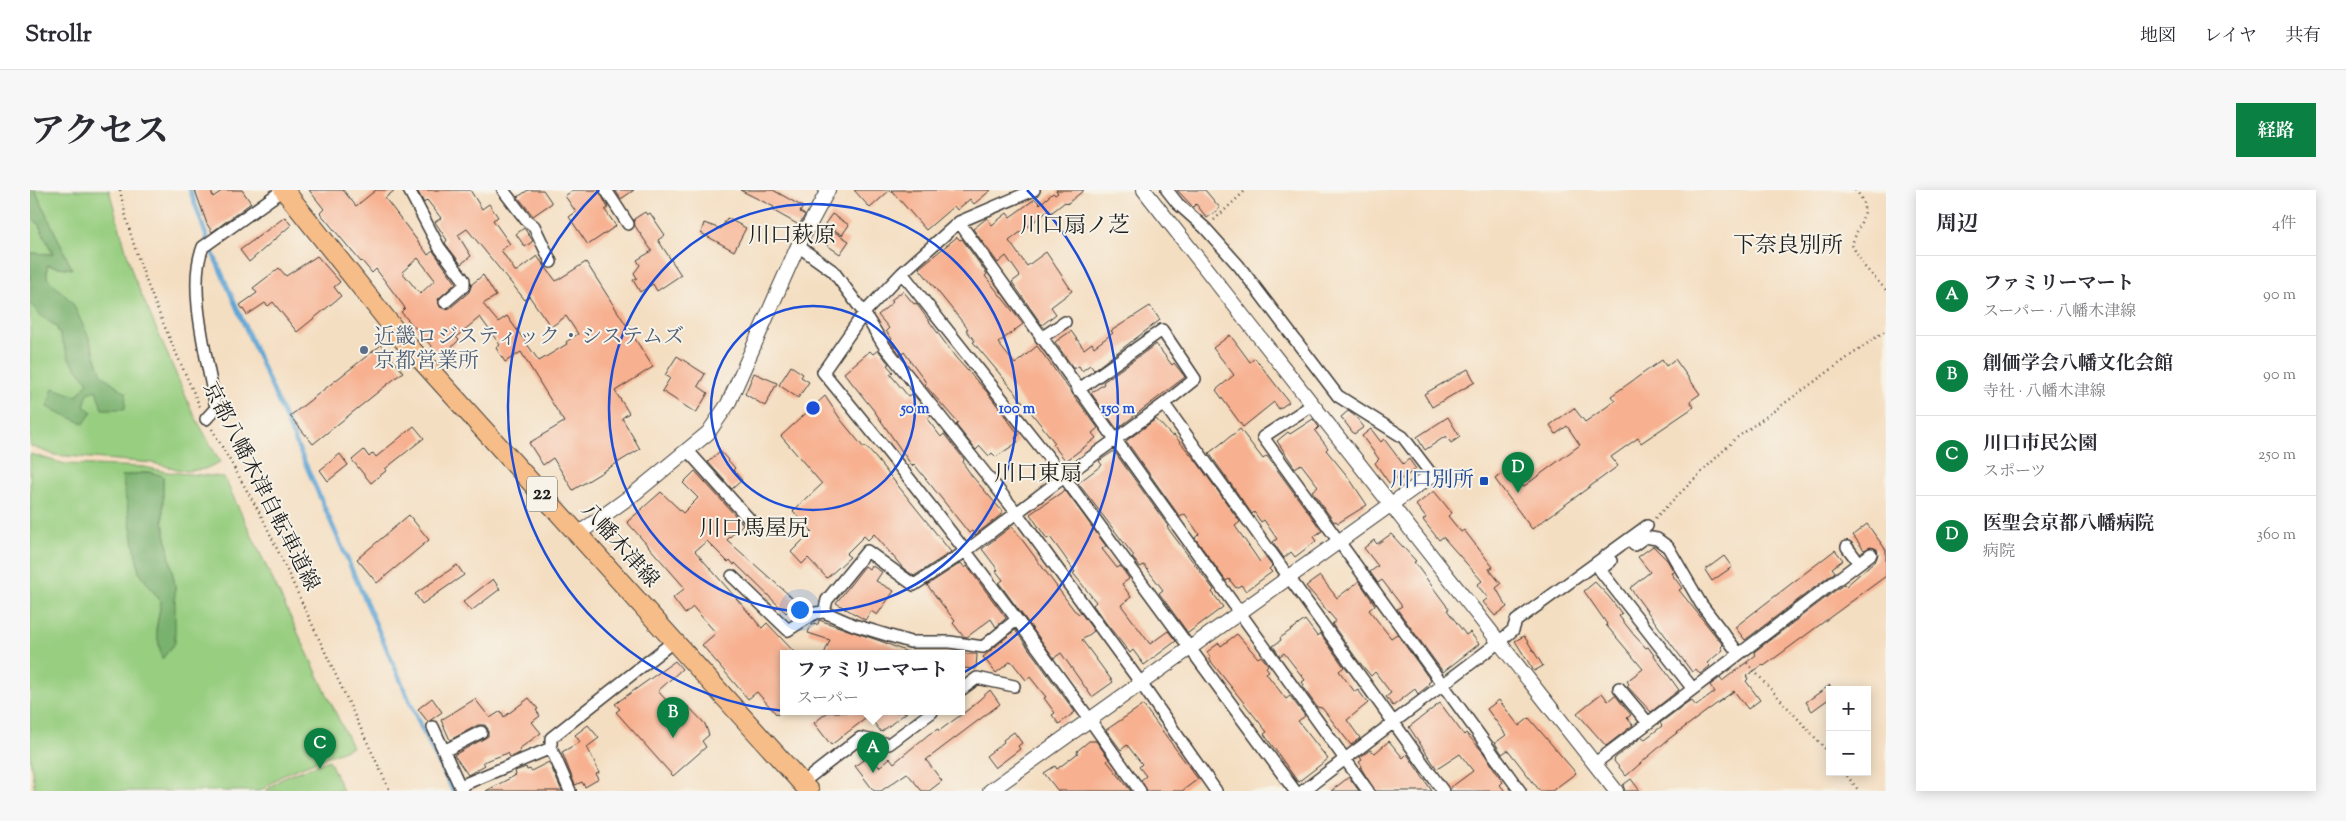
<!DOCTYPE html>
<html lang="ja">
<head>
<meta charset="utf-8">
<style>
	body { margin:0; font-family:"Sorts Mill Goudy","Noto Serif JP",serif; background:#f7f7f7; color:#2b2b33 }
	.controls { position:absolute; right:15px; bottom:15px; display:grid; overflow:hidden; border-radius:0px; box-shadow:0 2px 12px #0003 }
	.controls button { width:45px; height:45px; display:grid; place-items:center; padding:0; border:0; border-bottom:1px solid #e1e1e2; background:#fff; color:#2b2b33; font:25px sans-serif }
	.you { position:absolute; left:769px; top:419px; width:18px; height:18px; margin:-12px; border:4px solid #fff; border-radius:50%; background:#1a73e8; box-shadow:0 0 0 8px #1a73e833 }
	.badge { display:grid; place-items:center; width:32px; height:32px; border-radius:50%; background:#0b8043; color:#fff; font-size:16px; font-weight:700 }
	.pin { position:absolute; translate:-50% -41px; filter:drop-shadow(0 1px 2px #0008) }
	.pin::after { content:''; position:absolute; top:26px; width:18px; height:15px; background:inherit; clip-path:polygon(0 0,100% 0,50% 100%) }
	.popup { position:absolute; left:750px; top:460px; width:185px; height:65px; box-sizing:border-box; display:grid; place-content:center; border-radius:0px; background:#fff; filter:drop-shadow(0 1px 4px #0005); font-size:16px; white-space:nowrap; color:#7c7c81 }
	.popup b { font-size:19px; color:#2b2b33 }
	.popup::after { content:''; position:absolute; left:50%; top:100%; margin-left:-10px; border:10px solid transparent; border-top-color:#fff }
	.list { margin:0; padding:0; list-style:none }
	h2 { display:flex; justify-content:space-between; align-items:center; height:65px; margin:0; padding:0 20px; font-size:21px }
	h2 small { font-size:16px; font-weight:400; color:#7c7c81 }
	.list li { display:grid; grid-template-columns:32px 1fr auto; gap:15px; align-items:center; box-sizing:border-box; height:80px; padding:0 20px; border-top:1px solid #e1e1e2 }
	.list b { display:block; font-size:19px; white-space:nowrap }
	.list p { margin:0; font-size:16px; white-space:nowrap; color:#7c7c81 }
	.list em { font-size:16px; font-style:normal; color:#7c7c81 }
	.map { position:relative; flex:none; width:1856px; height:601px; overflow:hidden; border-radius:0px }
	header { display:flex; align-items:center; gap:30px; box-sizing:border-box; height:70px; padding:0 25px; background:#fff; border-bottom:1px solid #e1e1e2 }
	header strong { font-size:24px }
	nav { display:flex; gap:28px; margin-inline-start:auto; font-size:18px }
	.intro { display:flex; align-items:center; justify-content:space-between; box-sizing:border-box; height:120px; padding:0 30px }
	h1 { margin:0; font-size:35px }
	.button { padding:12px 22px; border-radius:0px; background:#0b8043; color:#fff; font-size:18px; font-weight:700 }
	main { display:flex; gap:30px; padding:0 30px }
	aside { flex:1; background:#fff; border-radius:0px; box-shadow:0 2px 12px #0003 }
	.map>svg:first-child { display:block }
	.green { fill:#97ce80; stroke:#5a754e; fill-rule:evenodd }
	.forest { fill:#79b16e; stroke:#4a6645 }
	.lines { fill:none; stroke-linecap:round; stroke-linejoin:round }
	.stream { stroke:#5ea5d4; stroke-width:4.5 }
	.building { fill:#f7b191; fill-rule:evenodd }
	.minor-casing { stroke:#3c3935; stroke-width:14 }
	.tertiary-casing { stroke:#3c3935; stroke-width:16 }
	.primary-casing { stroke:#3c3935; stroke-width:21 }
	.path { stroke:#3c3935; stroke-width:2.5; stroke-dasharray:1 4; stroke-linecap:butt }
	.minor { stroke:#fff; stroke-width:11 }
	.tertiary { stroke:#fff; stroke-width:14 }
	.primary { stroke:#f7bd88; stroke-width:19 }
	.ring { fill:none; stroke:#1d4ed8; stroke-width:2.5 }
	.service-dot { fill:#5c6f8a; stroke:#f7f3e8; stroke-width:2 }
	.transit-dot { fill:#1a4fb4; stroke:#f7f3e8; stroke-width:2 }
	.labels { text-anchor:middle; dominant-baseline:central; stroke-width:4; stroke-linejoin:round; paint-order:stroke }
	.shield { fill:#f7f3e8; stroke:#5e5c59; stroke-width:1 }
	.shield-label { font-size:20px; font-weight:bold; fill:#1c1c1c }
	.service-label { font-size:21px; fill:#4e5e75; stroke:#f7f3e8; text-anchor:start }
	.transit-label { font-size:21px; fill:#164399; stroke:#f7f3e8; text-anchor:end }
	.street-label { font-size:21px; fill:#1c1c1c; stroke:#f7f3e8 }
	.neighbourhood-label { font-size:22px; fill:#1c1c1c; stroke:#f7f3e8 }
	.centre { fill:#1d4ed8; stroke:#f7f3e8; stroke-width:2.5 }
	.ring-label { font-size:15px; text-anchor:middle; font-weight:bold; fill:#1d4ed8; stroke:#f7f3e8; stroke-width:4; stroke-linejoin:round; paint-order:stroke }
</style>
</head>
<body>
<header>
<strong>Strollr</strong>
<nav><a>地図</a><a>レイヤ</a><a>共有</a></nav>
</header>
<div class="intro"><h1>アクセス</h1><a class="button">経路</a></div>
<main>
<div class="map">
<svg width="1856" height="601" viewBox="0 0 1856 601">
	<rect width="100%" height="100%" fill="#f7f3e8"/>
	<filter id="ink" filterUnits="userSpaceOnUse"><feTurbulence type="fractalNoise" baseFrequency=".02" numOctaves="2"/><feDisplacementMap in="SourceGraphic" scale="10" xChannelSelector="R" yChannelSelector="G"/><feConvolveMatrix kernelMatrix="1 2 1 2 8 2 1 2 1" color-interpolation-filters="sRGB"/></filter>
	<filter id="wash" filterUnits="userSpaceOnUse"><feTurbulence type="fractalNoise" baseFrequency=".0096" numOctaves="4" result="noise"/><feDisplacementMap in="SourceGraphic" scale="20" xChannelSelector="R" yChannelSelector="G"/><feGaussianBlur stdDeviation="1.12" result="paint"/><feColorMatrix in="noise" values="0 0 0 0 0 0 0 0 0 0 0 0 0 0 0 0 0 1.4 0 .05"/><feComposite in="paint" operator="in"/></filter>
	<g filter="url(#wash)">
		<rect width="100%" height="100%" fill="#f4dec1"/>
		<!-- green -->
		<path class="green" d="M5,0H79L103,85L162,221L190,272L175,279L156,281L123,273L25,265L0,256V113L11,126L26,136L40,170L58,192L47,206L54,216L57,203L66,199L96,203L72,185L59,148L42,113L17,88V75L42,79Z
			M0,27L8,33L23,64L0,63Z
			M0,264L35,274L114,277L137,282L194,287L322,557L254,584L230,601H5L0,568ZM119,282L133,286V331L145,396L126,440L131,412L109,382L92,286Z
			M299,570L313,601H235L254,587Z"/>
		<!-- forest -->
		<path class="forest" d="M0,0H5L42,79L17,75V88L42,112L59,148L72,185L96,203L95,219H72L66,200L58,203L54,216L62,222L54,234L17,217L23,198L47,206L58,192L40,170L26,136L11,126L0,113V63L23,64L8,33L0,27Z
			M119,282L133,286V331L145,396V453L132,469L126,440L131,412L109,382L92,286Z"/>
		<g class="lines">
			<!-- stream -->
			<path class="stream" d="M160,0L181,59L391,537L423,601"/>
		</g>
		<g id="blocks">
			<!-- building -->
			<path class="building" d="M165,0H181L183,7L193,0H212L221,13L182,42L177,34Z
				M279,0H313L326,16L346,0H365L355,8L396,62L398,65L403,61L426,93L408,109L410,117L416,119L420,118L439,102L442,94L453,85L466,106L453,114L468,132L477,126L509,171L537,154L536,152L548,144L536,126L521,137L499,106L495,110L437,39L428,45L441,66L431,74L415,53L417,50L405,32L411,28L397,10L394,13L387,0H440L452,19L459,14L468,27L463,30L480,54L471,60L485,81H487L507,66L526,91L556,72L623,177L585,201L599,223L592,228L610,259L543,300L523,268L513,275L499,253L534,232L491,162L475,172L466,158L470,155L450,127L426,147L429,150L411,167L371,122L375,118L346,79L342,83L332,71L331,72L290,23L294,19ZM388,68L405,90L390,104L372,82Z
				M498,0H513L522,13L503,26L488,7Z
				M543,0H569L578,18L575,20L586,36L558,55L539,27L546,22L535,6Z
				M585,0H604L591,9Z
				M710,0H743L773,17L770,22L775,25L769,35L742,20L744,17Z
				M824,0H860L840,18Z
				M861,0H961L944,14L940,9L927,20L924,16L896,40Z
				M1026,0H1054L1037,14L1035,12L1021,23L1019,20L979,51L997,76L1016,62L1042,101L1021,117L1026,124L1012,135L982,92L990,86L976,66L968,73L943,39L957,28L962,35L977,23L980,27L1005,9L1010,14L1023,3L1025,5L1028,3Z
				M1147,0H1175L1190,18L1177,28L1166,14L1163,17Z
				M615,22L617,25L620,23L635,45L628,50L651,85L627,101L623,94L610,102L603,90L607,88L604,83L610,75L607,70L622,61L605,36L604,29Z
				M802,24L819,35L812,45L795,34Z
				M255,27L261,35L219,72L210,60Z
				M697,28L716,38L704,61L671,43L674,33L691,39Z
				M494,38L503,51L495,57L486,44Z
				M803,41L819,51L810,64L795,54Z
				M927,47L930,50L932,49L957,84L955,86L993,134L968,153L985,174L1007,156L1068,238L1062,243L1066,248L1036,271L1023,255L1025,253L985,202L943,152L945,151L936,140L938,139L889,78Z
				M287,66L310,92L304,97L311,106L293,121L267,142L243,112L238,116L235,113L217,125L210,115L227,103L223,98L249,78L256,86Z
				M873,101L884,114L886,113L926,168L957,202L989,245L985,248L988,252L966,267L962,263L959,266L950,256L946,260L926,235L928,233L895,195L896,193L891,185L874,162L871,165L860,151L862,149L856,141L859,138L848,125L863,112L861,110Z
				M1120,116L1130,130L1064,180L1060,175L1052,181L1049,176L1044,179L1025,152L1041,141L1054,159L1062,153L1064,157L1083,143L1081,141Z
				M1200,145L1220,172L1225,168L1259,212L1249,219L1244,212L1213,237L1186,200L1204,185L1183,158Z
				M1126,154L1142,175L1144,173L1155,187L1087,239L1061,203L1074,194L1073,192Z
				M351,155L373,182L283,254L260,226Z
				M848,160L859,174L857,175L863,182L860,184L878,206L883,204L901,226L897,229L911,247L914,244L934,269L933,273L942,286L972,321V324L945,345L942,341L939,343L884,274L882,276L845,222L814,183L840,161L843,164Z
				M647,166L675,184L668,196L678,203L666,223L632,201L640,188L635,185Z
				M1645,169L1670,204L1660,211L1664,217L1611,253L1608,248L1581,267L1588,276L1502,339L1465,289L1479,279L1493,297L1550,255L1537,236L1526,244L1520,235L1544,218L1555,232L1585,211L1581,206L1632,170L1636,176Z
				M761,176L773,184L771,187L779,192L768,208L749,195Z
				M1438,179L1445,192L1402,217L1394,204Z
				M724,183L747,193L735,216L715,204Z
				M795,206L811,230L834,258L835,256L845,267L921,362L884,386L873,378L844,344L838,350L834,346L816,364L820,367L797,388L778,368L772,374L761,362L782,341L763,321L792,294L751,246Z
				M1318,221L1325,226L1334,237L1324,244L1311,227Z
				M1418,227L1430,247L1421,253L1416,246L1395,260L1387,247Z
				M1126,229L1142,246L1144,245L1167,272L1210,332L1205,336L1230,372L1235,367L1242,376L1239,379L1242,382L1216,401L1211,395L1206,398L1199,389L1196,391L1165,348L1169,344L1155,324L1150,327L1096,251Z
				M1283,229L1289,237L1285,241L1298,258L1296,260L1319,288L1337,315L1308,333L1306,331L1304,332L1282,301L1288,296L1271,274L1265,278L1247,251L1258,242L1260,244Z
				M384,236L394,248L355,279L357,280L341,293L322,270L334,260L339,267L343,263L346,267Z
				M1210,239L1233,269L1237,266L1292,341L1283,347L1286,351L1265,367L1261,362L1254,368L1243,352L1247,349L1234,330L1231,332L1224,322L1222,324L1179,263Z
				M1341,239L1351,252L1354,249L1373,274L1379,269L1386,279L1370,290L1368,287L1359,293L1345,273L1349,269L1332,246Z
				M690,261L705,278L703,280L712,290L702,299L678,272Z
				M1084,261L1138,336L1137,337L1184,400L1182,402L1193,417L1158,443L1129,403L1133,400L1114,375L1110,377L1102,367L1104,366L1048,293L1072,275L1069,271Z
				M310,264L318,275L298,291L290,280Z
				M665,281L713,334L697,350L767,412L756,423L705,373L704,375L700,370L698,372L677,351L665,361L732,438L737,433L766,464H754V519L747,525L727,502L718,509L672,455L686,443L663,417L655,424L643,408L655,398L597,332L631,302L653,323L668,308L653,293Z
				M1035,300L1076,356L1072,359L1087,378L1090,376L1098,387L1099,389L1092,394L1101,407L1091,415L1120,454L1138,441L1146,451L1114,475L1103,460L1100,463L1076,433L1063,415L1066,412L1043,383L1045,382L1034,366L1020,347L1017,349L1000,324Z
				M1404,301L1422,323L1418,326L1431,342L1434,340L1463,377L1459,379L1471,394L1466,398L1477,417L1465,426L1453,412L1458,408L1447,395L1452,391L1413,347L1409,350L1393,330L1396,328L1386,315Z
				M379,325L399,350L347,393L327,369Z
				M1837,334L1856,360V386L1734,476L1733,475L1716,486L1718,489L1716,491L1730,510L1718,519L1704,501L1640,548L1596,586L1584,571L1585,568L1612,547L1615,549L1632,536L1630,533L1658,512L1661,510L1666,516L1685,502L1680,495L1690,488L1692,491L1726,465L1724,462L1814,394L1816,396L1846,370L1848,364L1847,359L1841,357L1834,360L1823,345Z
				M982,336L1044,420L1049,424L1051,423L1064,441L1052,450L1083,492L1062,507L1031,463L1024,468L969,393L973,390L966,381L968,380L952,359Z
				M1361,344L1386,371L1384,372L1419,419L1417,420L1436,445L1440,442L1449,454L1413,482L1367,419L1372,416L1352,390L1348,393L1340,382L1348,376L1334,358L1344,350L1347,354Z
				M1623,356L1637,370L1644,382L1641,383L1652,398L1649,400L1693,455L1691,457L1693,460L1677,473L1680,476L1670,484L1666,479L1662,482L1600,398L1620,382L1608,367Z
				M1805,360L1813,370L1802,378L1805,382L1715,450L1705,437Z
				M1694,366L1702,377L1682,391L1675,380Z
				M931,373L935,378L937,376L976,428L966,437L961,429L937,447L933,446L923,433L925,431L897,395Z
				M427,375L434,385L392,414L385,404Z
				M841,375L852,382L846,391L864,401L847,425L841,421L835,430L806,413L835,376L839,379Z
				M1290,386L1307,408L1329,391L1345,415L1339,420L1361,448L1367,444L1401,491L1398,493L1399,495L1388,504L1385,499L1363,516L1356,507L1361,503L1345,482L1341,486L1326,468L1302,434L1306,431L1276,396Z
				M463,389L470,399L441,421L433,412Z
				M1565,392L1579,407L1592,424L1589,426L1604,445L1616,458L1618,457L1649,500L1621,522L1597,496L1599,494L1597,491L1613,479L1576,435L1577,434L1554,401Z
				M789,430L853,452L882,464H794L800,450L778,443L781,435L788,434Z
				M1275,430L1287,446L1290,443L1314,477L1309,481L1325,502L1328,500L1338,513L1317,530L1330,548L1321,555L1292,518L1287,517L1272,496L1274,495L1272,492L1275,490L1254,463L1250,466L1243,456L1251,450L1250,448Z
				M985,440L1045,522L1029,534L1022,525L1025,523L1014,508L1016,507L1000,487L996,490L981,471L966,483L953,467Z
				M1207,444L1228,468L1231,466L1238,475L1236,477L1239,481L1236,483L1256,509L1260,506L1275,526L1268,531L1298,569L1268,592L1234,544L1237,542L1179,469L1181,468L1177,462L1189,453L1191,456Z
				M1494,446L1513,476L1504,481L1485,451Z
				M932,464H947L946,479L932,478Z
				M645,471L652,479L628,501L644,519L651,513L659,517L675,534L679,545L672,551L676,557L643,586L586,522L590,519L585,514Z
				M1800,495V508L1782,521L1776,512Z
				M960,500L970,514L896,570L912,591L899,601H892L877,583L851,601H844L825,576L840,565L849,577L860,568L864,573L899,544L908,539L909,541L939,519Z
				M1572,503L1578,511L1585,505L1601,525L1597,528L1603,535L1576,556L1547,523Z
				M402,508L412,522L398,532L388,519Z
				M499,508L508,519L506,520L510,526L502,532L511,543L489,559L490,563L480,567L478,563L453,572L455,575L438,585L424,565L455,548L458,546V539L455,535H448L420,550L411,530L445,509L460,528L471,521L474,527Z
				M1469,510L1489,536L1499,528L1546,583L1522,601H1510L1478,560L1472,564L1465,553L1476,545L1457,519Z
				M1410,513L1434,545L1436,543L1453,562L1473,592L1470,595L1475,601H1420V598L1443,581L1430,564L1407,579L1379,537Z
				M1113,515L1168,589L1152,601H1117L1111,590L1116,586L1109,577L1112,574L1097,555L1091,560L1076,540Z
				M798,522H877L851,542L839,526L801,555L784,533Z
				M558,535L569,548L557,557L566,575L569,583L566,584L569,589L555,597L552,592L545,595L532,562L550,552L545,545Z
				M984,542L992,553L988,556L990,559L965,578L956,566L974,552L973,550Z
				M1059,551H1066L1079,569L1077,571L1101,601H1028L1014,583L1025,576L1027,579L1048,563L1047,561Z
				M1359,551L1373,568L1377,564L1402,601H1345L1331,578L1332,576L1329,572L1332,570L1330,567L1340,560L1345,563Z
				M519,572L532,601H456L486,585L485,581L496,577L497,580L500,579L501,581Z
				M1319,587L1329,601H1301Z
				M1601,589L1610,601H1595L1593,595Z"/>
		</g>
	</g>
	<g filter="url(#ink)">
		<use href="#blocks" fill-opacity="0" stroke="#3c3935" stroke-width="1"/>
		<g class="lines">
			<!-- minor casing -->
			<g class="minor-casing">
				<path id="minor" d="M379,0L409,57L434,90V96L415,112
					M473,0L496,30L504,36L521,72
					M576,0L598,34
					M1137,0L1148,14L1175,38L1209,76L1308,206L1373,247L1402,285
					M929,32L1004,0
					M768,56L803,81L834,123L855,157L986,322L1110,492L1186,601
					M872,83L1034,287L1265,601
					M1011,148L1035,132
					M1048,200L1132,140L1165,189L1134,214
					M1282,215L1233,247L1490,601
					M176,229L186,218C179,176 156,96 173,57L253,0
					M658,261L720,330
					M1604,355L1615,347L1627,349L1638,357L1671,414L1709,464
					M1817,357L1829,373
					M1581,371L1570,380L1663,499
					M702,386L758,440L785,423L794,422
					M986,430L953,457L920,452H880L824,435L794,422L797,410L837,361L884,395L936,361L1034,287L1134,214L1413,601
					M1589,498L1618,533
					M932,499L947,488L984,496
					M403,537L432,601
					M414,561L451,542
					M1564,574L1841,364
					M772,593L830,548L859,554L902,522
					M430,596L521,558
					M540,601L521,558V548L644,451
					M1110,601C1010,457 905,317 793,182L834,123L872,83L929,32L1338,601
					M1273,601L1469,452L1483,440L1486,431L1617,336"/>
			</g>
			<!-- tertiary casing -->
			<g class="tertiary-casing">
				<path id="tertiary" d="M1114,0L1586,601
					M548,344L605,303L678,243L698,214L768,56L798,0
					M960,601C1107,496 1254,390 1402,285"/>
			</g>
			<!-- primary casing -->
			<g class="primary-casing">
				<path id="primary" d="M254,0L373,150L779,601"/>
			</g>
			<!-- path -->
			<path class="path" d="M90,0C105,77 139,146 170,217
				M1825,0C1844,19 1828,34 1822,55L1833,75L1856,100
				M1184,30L1216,0
				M182,239L233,329L360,601
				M1625,328L1705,249L1856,140
				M1717,473L1800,564
				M1814,582L1829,601"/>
			<!-- minor -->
			<use href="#minor" class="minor"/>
			<!-- tertiary -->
			<use href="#tertiary" class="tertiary"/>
			<!-- primary -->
			<use href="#primary" class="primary"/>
		</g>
	</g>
	<!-- distance rings -->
	<g class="ring">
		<circle cx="783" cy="218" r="102"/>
		<circle cx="783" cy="218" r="204"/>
		<path d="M997 0A305 305 0 1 1 569 0"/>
	</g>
	<!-- markers -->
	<circle class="service-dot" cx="334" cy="160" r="5"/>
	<rect class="transit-dot" x="1449" y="286" width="10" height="10" rx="2.5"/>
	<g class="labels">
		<!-- shield labels -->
		<rect class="shield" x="497" y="286.5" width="30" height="35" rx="4"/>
		<g class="shield-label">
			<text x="512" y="304">22</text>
		</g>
		<!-- service labels -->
		<g class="service-label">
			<text x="344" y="148">近畿ロジスティック・システムズ<tspan x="344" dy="24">京都営業所</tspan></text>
		</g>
		<!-- transit labels -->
		<g class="transit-label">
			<text x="1444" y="291">川口別所</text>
		</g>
		<!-- street labels -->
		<g class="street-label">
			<text transform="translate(230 297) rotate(63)">京都八幡木津自転車道線</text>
			<text transform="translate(589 356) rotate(48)">八幡木津線</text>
		</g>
		<!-- neighbourhood labels -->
		<g class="neighbourhood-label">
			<text x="1045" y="37">川口扇ノ芝</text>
			<text x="762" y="47">川口萩原</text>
			<text x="1758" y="57">下奈良別所</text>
			<text x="1008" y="285">川口東扇</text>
			<text x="724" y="340">川口馬屋尻</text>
		</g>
	</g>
	<circle cx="783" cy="218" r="8" class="centre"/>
	<g class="ring-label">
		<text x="885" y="223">50 m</text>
		<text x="987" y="223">100 m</text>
		<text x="1088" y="223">150 m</text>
	</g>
</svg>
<div class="controls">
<button>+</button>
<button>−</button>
</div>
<div class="you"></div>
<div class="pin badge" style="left:843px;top:583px">A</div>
<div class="popup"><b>ファミリーマート</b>スーパー</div>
<div class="pin badge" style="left:643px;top:548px">B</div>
<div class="pin badge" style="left:290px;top:579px">C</div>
<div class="pin badge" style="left:1488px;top:303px">D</div>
</div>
<aside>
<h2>周辺<small>4件</small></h2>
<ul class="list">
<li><span class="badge">A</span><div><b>ファミリーマート</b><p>スーパー · 八幡木津線</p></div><em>90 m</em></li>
<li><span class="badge">B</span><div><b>創価学会八幡文化会館</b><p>寺社 · 八幡木津線</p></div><em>90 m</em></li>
<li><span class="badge">C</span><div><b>川口市民公園</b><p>スポーツ</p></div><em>250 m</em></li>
<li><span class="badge">D</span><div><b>医聖会京都八幡病院</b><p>病院</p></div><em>360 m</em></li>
</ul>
</aside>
</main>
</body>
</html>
